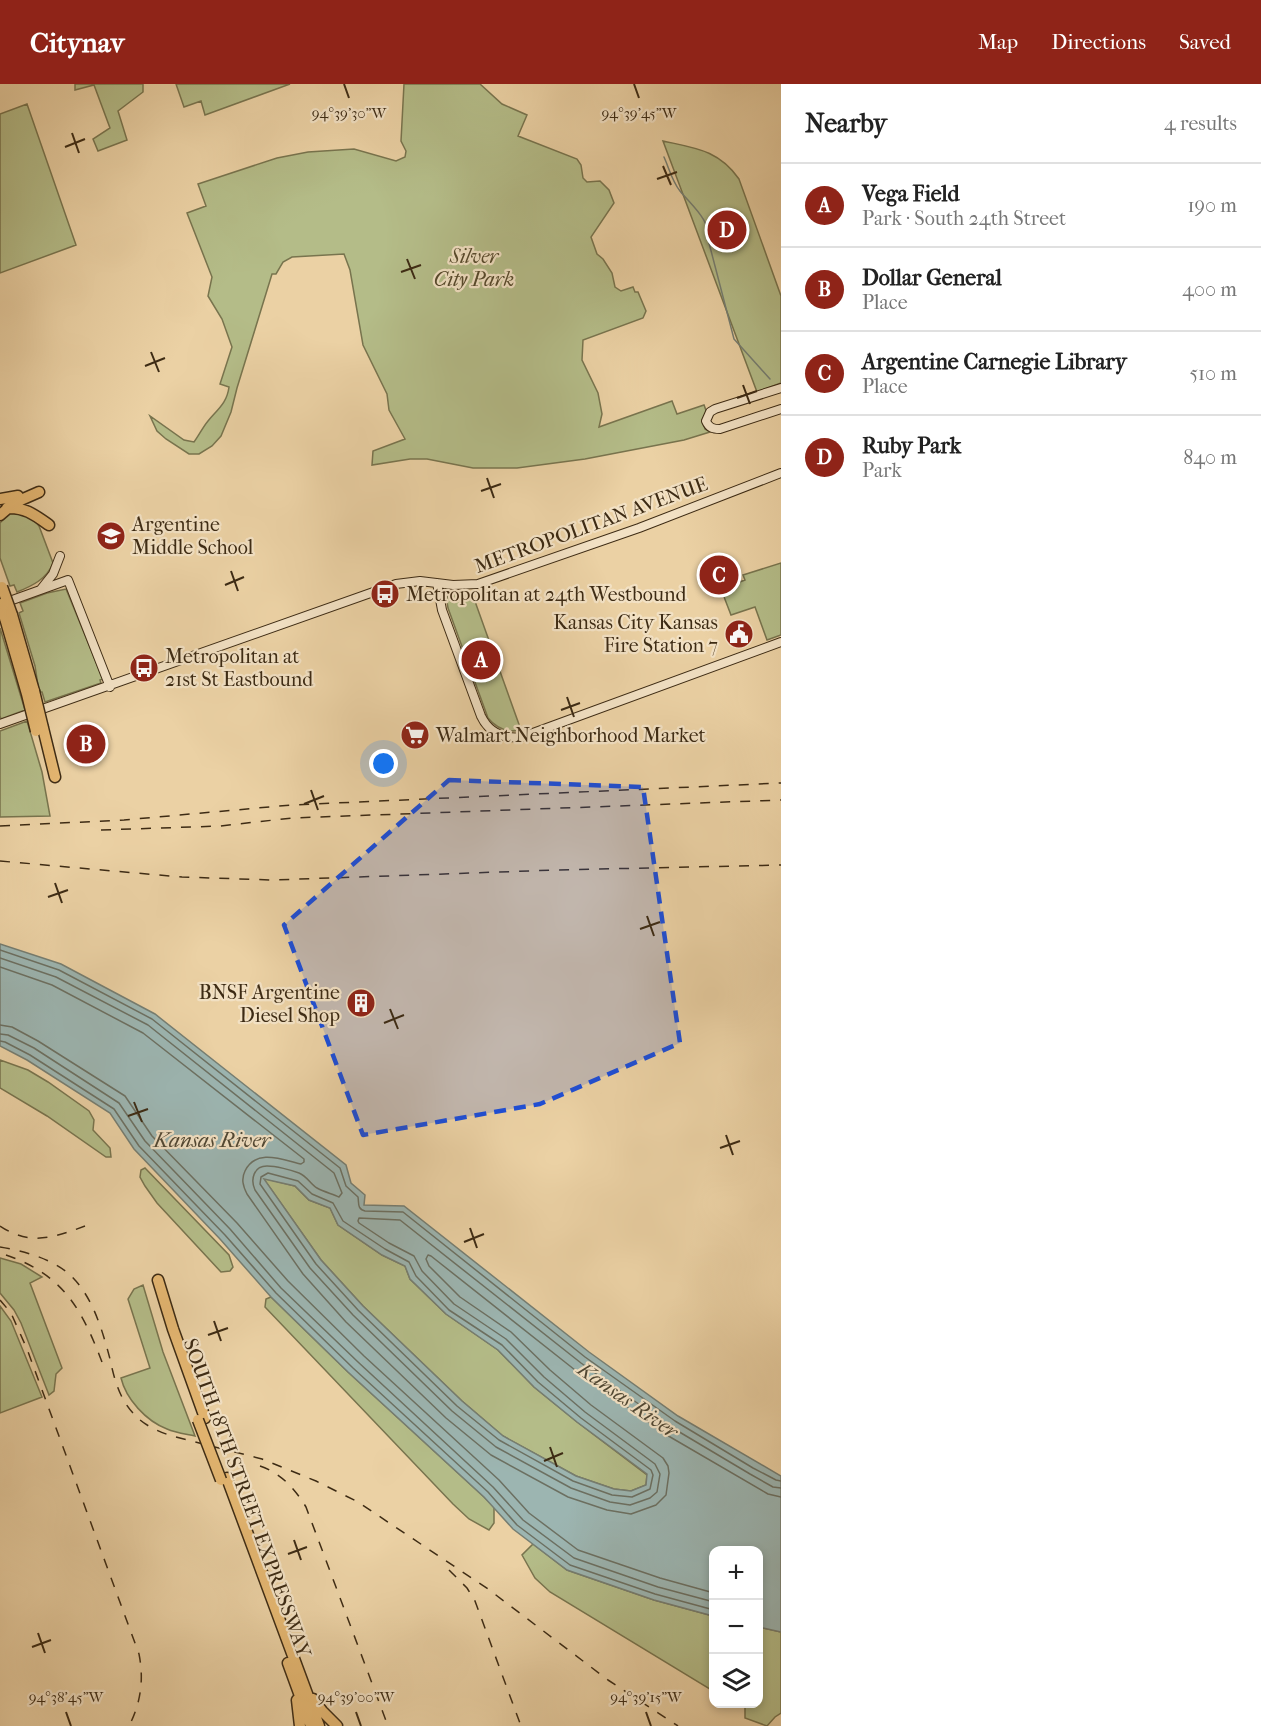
<!DOCTYPE html>
<html lang="en">
<head>
<meta charset="utf-8">
<style>
	body { margin:0; font-family:"IM FELL French Canon",serif; background:#f6f6f6; color:#222 }
	.controls { position:absolute; right:18px; bottom:18px; display:grid; overflow:hidden; border-radius:12px; box-shadow:0 3px 9px #0003 }
	.controls button { width:54px; height:54px; display:grid; place-items:center; padding:0; border:0; border-bottom:2px solid #e0e0e0; background:#fff; color:#222; font:30px sans-serif }
	.you { position:absolute; left:384px; top:680px; width:21px; height:21px; margin:-15px; border:4px solid #fff; border-radius:50%; background:#1a73e8; box-shadow:0 0 0 9px #1a73e833 }
	.badge { display:grid; place-items:center; width:39px; height:39px; border-radius:50%; background:#8f2418; color:#fff; font-size:20px; font-weight:700 }
	.pin { position:absolute; translate:-50% -50%; border:3px solid #fff; box-shadow:0 2px 6px #0006 }
	.list { margin:0; padding:0; list-style:none }
	h2 { display:flex; justify-content:space-between; align-items:center; height:78px; margin:0; padding:0 24px; font-size:26px }
	h2 small { font-size:20px; font-weight:400; color:#767676 }
	.list li { display:grid; grid-template-columns:39px 1fr auto; gap:18px; align-items:center; box-sizing:border-box; height:84px; padding:0 24px; border-top:2px solid #e0e0e0 }
	.list b { display:block; font-size:22px; white-space:nowrap }
	.list p { margin:0; font-size:20px; white-space:nowrap; color:#767676 }
	.list em { font-size:20px; font-style:normal; color:#767676 }
	.icon { flex:none; width:33px; height:33px; fill:none; stroke:currentColor; stroke-width:2; stroke-linecap:round; stroke-linejoin:round }
	.map { position:relative; flex:none; width:781px; height:1642px; overflow:hidden }
	header { display:flex; align-items:center; gap:36px; box-sizing:border-box; height:84px; padding:0 30px; background:#8f2418; color:#fff }
	header strong { font-size:28px }
	nav { display:flex; gap:33px; margin-inline-start:auto; font-size:21px }
	main { display:flex }
	aside { flex:1; background:#fff }
	.map>svg:first-child { display:block }
	.green { fill:#b4bc88; stroke:#78744e; stroke-width:1.5 }
	.water { fill:#9cb5b1; stroke:#767e72; stroke-width:1.5; fill-rule:evenodd }
	.lines { fill:none; stroke-linecap:round; stroke-linejoin:round }
	.shore { stroke:#6c7062; stroke-width:1.5 }
	.stream { stroke:#767e72; stroke-width:1.5 }
	.secondary-casing { stroke:#3d2b14; stroke-width:10 }
	.highway-casing { stroke:#3d2b14; stroke-width:13 }
	.secondary { stroke:#f2e1c4; stroke-width:8 }
	.highway { stroke:#e6b872; stroke-width:10 }
	.rail { stroke:#3d2b14; stroke-width:1.5; stroke-dasharray:10 10; stroke-linecap:butt }
	.highway-bridge-casing { stroke:#3d2b14; stroke-width:13; stroke-linecap:butt }
	.highway-bridge { stroke:#e6b872; stroke-width:10 }
	.marked { fill:#1d4ed8; fill-opacity:0.2; stroke:#1d4ed8; stroke-width:4.5; stroke-dasharray:12 8; stroke-linejoin:round }
	.ticks { fill:none; stroke:#3d2b14; stroke-width:2 }
	.labels { text-anchor:middle; dominant-baseline:central; stroke-width:4.5; stroke-linejoin:round; paint-order:stroke }
	.park-label { font-size:20px; font-style:italic; fill:#55482b; stroke:#f2e1c4 }
	.poi-label { font-size:20px; fill:#3d2b14; stroke:#f2e1c4; text-anchor:start }
	.street-label { font-size:20px; fill:#3d2b14; stroke:#f2e1c4 }
	.water-label { font-size:21px; font-style:italic; fill:#504733; stroke:#f2e1c4 }
	.ticks-label { font-size:15px; text-anchor:middle; fill:#3d2b14; stroke:#f2e1c4; stroke-width:4.5; stroke-linejoin:round; paint-order:stroke }
</style>
</head>
<body>
<header>
<strong>Citynav</strong>
<nav><a>Map</a><a>Directions</a><a>Saved</a></nav>
</header>
<main>
<div class="map">
<svg width="781" height="1642" viewBox="0 0 781 1642">
	<rect width="100%" height="100%" fill="#ebd1a4"/>
	<filter id="stains"><feTurbulence type="fractalNoise" baseFrequency=".00333" numOctaves="4"/><feColorMatrix values="0 0 0 0 .2 0 0 0 0 .09 0 0 0 0 .02 0 0 0 .5 -.17"/></filter>
	<radialGradient id="worn" r=".72"><stop offset=".6" stop-color="#630" stop-opacity="0"/><stop offset="1" stop-color="#630" stop-opacity=".3"/></radialGradient>
	<!-- green -->
	<path class="green" d="M75,0H143V8L118,27L127,56L98,67L93,55L110,44L94,1L75,6Z
		M176,0H290L205,31L201,17L184,23Z
		M404,0H480L502,20L527,31L518,52L577,75L581,81L583,94L587,98L600,97L609,106L614,119L591,153L597,170L603,175L612,189L615,203L621,207L633,203L635,208H638L646,227L643,234L583,256L582,276L598,309L602,330L599,343L672,317L677,330L704,321L707,329L702,336L705,345L710,348L684,356L585,375L517,384H473L427,375H410L372,381L373,367L405,355L389,326L387,310L363,261L350,186L344,170L292,173L283,178L276,190H272L237,304L231,328L221,352L212,362L199,370H189L166,355L157,347L150,332L184,356L194,358C199,351 203,343 208,337C218,325 227,319 229,303L220,300L232,263L222,235L208,212L212,193L187,129L206,122L198,100L277,74L308,68L354,65L396,77L405,73L406,67L401,57Z
		M27,20L76,161L0,189V30Z
		M663,57C695,64 719,66 739,95L781,212V299L757,308Z
		M17,428L34,436L39,442L53,479C47,495 32,502 17,508L14,501L10,502L0,474V439L9,429Z
		M781,479V551L767,556L755,523L731,531L721,505L745,496L743,491Z
		M66,505L103,595L100,596L101,599L45,618L42,608H39L35,582L19,529L23,527L20,519L47,509Z
		M452,508L472,509L521,646C507,649 497,645 488,634L448,524C447,517 445,511 452,508Z
		M0,544L25,626L1,635L0,632Z
		M27,637L42,688L50,732L0,733V647Z
		M0,976L28,986L48,998L89,1027L94,1036L93,1046L110,1064L111,1073H106L47,1032L0,1004Z
		M145,1084L229,1171L233,1183L230,1187L221,1188L157,1119L145,1102L140,1093L141,1086Z
		M263,1094L295,1102L309,1116L330,1124L338,1141L382,1171L405,1182L410,1195L446,1230L498,1266L534,1303L577,1338L647,1391L646,1401L631,1407L614,1405L576,1392L503,1352L462,1317L363,1222L321,1176Z
		M0,1174L21,1180L42,1193L30,1199L62,1284L56,1290L54,1307L49,1311L21,1239L14,1226L0,1209Z
		M143,1201L163,1268L195,1352C186,1350 176,1349 167,1345C146,1337 126,1315 121,1294L150,1284L128,1215L134,1205Z
		M271,1213L348,1288L484,1413L494,1423V1439L489,1446L469,1435L453,1420L265,1223L266,1215Z
		M0,1222L11,1237L42,1313L0,1329Z
		M533,1460L567,1486L654,1516L713,1532V1607L550,1508L535,1494L522,1471Z
		M759,1543L781,1548V1629L775,1633L767,1642L745,1634V1620H758L759,1587L762,1582L759,1578Z"/>
	<!-- water -->
	<path class="water" d="M0,860L61,880L155,930L346,1081L351,1099L365,1111L364,1121L404,1122L589,1268L678,1332L781,1392V1548L759,1543L758,1466H714L713,1532L654,1516L567,1486L513,1445L484,1413L348,1288L271,1213L220,1155L134,1065L110,1029L27,976L0,962ZM264,1095L295,1102L309,1116L330,1124L338,1141L382,1171L405,1182L410,1195L446,1230L498,1266L534,1303L577,1338L647,1390L646,1401L631,1407L614,1405L576,1392L503,1352L462,1317L363,1222L321,1176Z"/>
	<g class="lines">
		<!-- shore -->
		<path class="shore" d="M0,866L59,886L152,935L340,1084L346,1102L358,1113C359,1119 357,1125 365,1127L403,1128L585,1273L675,1337L753,1384L776,1396L781,1397
			M0,874L56,893L148,941L334,1089L342,1109L339,1113C333,1110 324,1108 317,1104C311,1101 307,1092 299,1089C291,1086 276,1082 267,1082C254,1082 250,1095 255,1106L310,1184L353,1231L452,1327L496,1363L571,1404L610,1418L630,1421L650,1414L657,1408L660,1390L655,1380L585,1328L544,1293L506,1255L454,1220L422,1187L414,1172L389,1159L359,1139L358,1137L359,1134L400,1136L581,1279L671,1343L750,1390L773,1403L781,1404
			M0,883L52,901L143,949L304,1075V1078L301,1080C283,1076 256,1064 245,1087C241,1095 243,1102 247,1110L303,1190L346,1238L446,1334L491,1371L568,1413L607,1426L631,1430L656,1421L666,1411L669,1389L668,1382L663,1374L591,1321L550,1286L511,1248L460,1213L429,1182L426,1175L428,1171L431,1172L575,1286L665,1350L768,1410L781,1413
			M0,941L12,943L38,957L125,1012L152,1052L237,1139L288,1197L364,1272L499,1396L529,1429L578,1466L660,1494L714,1509
			M0,950L8,951L34,964L119,1019L145,1057L230,1145L281,1204L358,1278L493,1403L523,1436L574,1474L658,1503L714,1518
			M0,957L5,958L30,971L114,1025L139,1062L225,1151L276,1209L353,1284L488,1408L517,1441L570,1481L655,1510L714,1526
			M268,1089L298,1097L312,1110L333,1119L343,1137L385,1165L409,1178L416,1192L449,1226L502,1261L538,1298L581,1334L651,1386L653,1391L650,1405L632,1413L612,1411L573,1397L499,1356L457,1322L358,1226L316,1180L260,1100L261,1093Z"/>
		<!-- stream -->
		<path class="stream" d="M664,73C669,84 672,97 680,107C693,123 711,136 709,159L734,255L770,295"/>
		<!-- secondary casing -->
		<g class="secondary-casing">
			<path id="secondary" d="M781,304L715,325L710,328L706,337C709,344 713,345 720,345L781,325
				M437,499L442,526L481,632C489,649 504,655 522,653L781,558
				M41,505L53,490L60,472
				M4,519L68,496L110,603
				M0,640L396,500L420,497L453,501L478,500L639,444L781,389"/>
		</g>
		<!-- highway casing -->
		<g class="highway-casing">
			<path id="highway" d="M0,415L18,412
				M7,424C25,423 35,431 49,441
				M0,431L14,419L39,408
				M12,531L34,607
				M5,534L27,610
				M43,644L55,693
				M158,1196L173,1245L205,1334
				M227,1394L319,1642
				M288,1579L311,1642
				M313,1615L322,1627L337,1642
				M297,1616L300,1642"/>
		</g>
		<!-- secondary -->
		<use href="#secondary" class="secondary"/>
		<!-- highway -->
		<use href="#highway" class="highway"/>
		<!-- rail -->
		<path class="rail" d="M0,742L124,736L291,721L781,699
			M101,746L220,742L292,734L781,716
			M0,777L182,793L273,796L556,786L781,781
			M0,1142C30,1162 53,1154 85,1142
			M0,1163C24,1167 49,1174 68,1189C92,1210 102,1245 110,1275C114,1294 119,1314 133,1329C144,1342 161,1349 176,1353L262,1375L316,1397L358,1418L488,1505L608,1596L678,1642
			M6,1171C67,1192 84,1230 105,1286
			M0,1216L11,1229L27,1265L139,1570C144,1595 141,1619 129,1642
			M260,1382C281,1389 295,1405 306,1423L388,1642
			M449,1486L467,1504L475,1517L521,1642"/>
		<!-- highway-bridge casing -->
		<g class="highway-bridge-casing">
			<path id="highway-bridge" d="M2,503L12,531
				M0,520L5,534
				M34,607L43,644
				M27,610L36,647
				M198,1336L221,1396"/>
		</g>
		<!-- highway-bridge -->
		<use href="#highway-bridge" class="highway-bridge"/>
	</g>
	<!-- marked area -->
	<path class="marked" d="M449,696L643,703L680,959L540,1020L363,1051L284,841Z"/>
	<!-- ticks -->
	<path class="ticks" d="M344,0L349,14M634,0L639,14M72,49L79,69M65,63L85,55M663,82L671,101M657,95L677,88M407,175L415,195M401,188L421,181M151,268L159,288M145,282L165,274M743,301L750,320M737,314L757,307M487,394L494,414M481,407L501,400M231,487L238,507M225,501L244,493M567,613L574,633M561,626L580,619M311,706L318,726M304,720L324,712M55,799L62,819M48,813L68,806M647,832L654,852M640,845L660,838M390,925L398,945M384,939L404,931M134,1018L142,1038M128,1032L148,1025M726,1051L733,1071M720,1064L740,1057M470,1144L477,1164M464,1158L484,1150M214,1237L221,1257M208,1251L228,1244M550,1363L557,1383M544,1377L563,1369M294,1456L301,1476M288,1470L307,1463M38,1549L45,1569M32,1563L51,1556M66,1628L71,1642M356,1628L361,1642M646,1628L651,1642"/>
	<!-- icons -->
	<defs>
		<g id="school-disc" transform="scale(1.5)"><circle r="9.5" fill="#8f2418" stroke="#f2e1c4"/><path d="M0-5L7-2L0 1L-7-2ZM-4 1L0 2.5L4 1V4Q0 6-4 4Z" fill="#fff"/></g>
		<g id="bus-disc" transform="scale(1.5)"><circle r="9.5" fill="#8f2418" stroke="#f2e1c4"/><path d="M-5-6H5V4H4V6H2V4H-2V6H-4V4H-5ZM-3.5-4V0h7V-4ZM-3.5 1.2v1.5H-2V1.2ZM2 1.2v1.5H3.5V1.2Z" fill="#fff"/></g>
		<g id="civic-disc" transform="scale(1.5)"><circle r="9.5" fill="#8f2418" stroke="#f2e1c4"/><path d="M-.6-6.5H3V-4.5H.6V-3L4-1V1h2V6H-6V1h2V-1L-.6-3ZM-1.2 2.5V6h2.4V2.5Z" fill="#fff"/></g>
		<g id="supermarket-disc" transform="scale(1.5)"><circle r="9.5" fill="#8f2418" stroke="#f2e1c4"/><path d="M-6-5.5h2.5l.6 2H6L4.5 2H-2.5L-4.4-4H-6ZM-1.5 3.2a1.3 1.3 0 1 0 .1 0ZM3 3.2a1.3 1.3 0 1 0 .1 0Z" fill="#fff"/></g>
		<g id="building-disc" transform="scale(1.5)"><circle r="9.5" fill="#8f2418" stroke="#f2e1c4"/><path d="M-4-6H4V6H1V3H-1V6H-4ZM-2.5-4.3h1.7v1.8h-1.7ZM.8-4.3h1.7v1.8H.8ZM-2.5-1h1.7V.8h-1.7ZM.8-1h1.7V.8H.8Z" fill="#fff"/></g>
	</defs>
	<g fill-rule="evenodd">
		<use href="#school-disc" x="111" y="452"/>
		<use href="#bus-disc" x="385" y="510"/>
		<use href="#civic-disc" x="739" y="550"/>
		<use href="#bus-disc" x="144" y="584"/>
		<use href="#supermarket-disc" x="415" y="651"/>
		<use href="#building-disc" x="361" y="919"/>
	</g>
	<g class="labels">
		<!-- park labels -->
		<g class="park-label">
			<text x="474" y="172">Silver<tspan x="474" dy="23">City Park</tspan></text>
		</g>
		<!-- poi labels -->
		<g class="poi-label">
			<text x="132" y="440">Argentine<tspan x="132" dy="23">Middle School</tspan></text>
			<text x="406" y="510">Metropolitan at 24th Westbound</text>
			<text x="718" y="538" text-anchor="end">Kansas City Kansas<tspan x="718" dy="23">Fire Station 7</tspan></text>
			<text x="165" y="572">Metropolitan at<tspan x="165" dy="23">21st St Eastbound</tspan></text>
			<text x="436" y="651">Walmart Neighborhood Market</text>
			<text x="340" y="908" text-anchor="end">BNSF Argentine<tspan x="340" dy="23">Diesel Shop</tspan></text>
		</g>
		<!-- street labels -->
		<g class="street-label">
			<text transform="translate(591 441) rotate(-20)">METROPOLITAN AVENUE</text>
			<text transform="translate(247 1414) rotate(70)">SOUTH 18TH STREET EXPRESSWAY</text>
		</g>
		<!-- water labels -->
		<g class="water-label">
			<text x="212" y="1056">Kansas River</text>
			<text transform="translate(628 1316) rotate(35)">Kansas River</text>
		</g>
	</g>
	<g class="ticks-label">
		<text x="349" y="34">94°39'30"W</text>
		<text x="639" y="34">94°39'45"W</text>
		<text x="66" y="1618">94°38'45"W</text>
		<text x="356" y="1618">94°39'00"W</text>
		<text x="646" y="1618">94°39'15"W</text>
	</g>
	<rect width="100%" height="100%" filter="url(#stains)"/>
	<rect width="100%" height="100%" fill="url(#worn)"/>
</svg>
<div class="controls">
<button>+</button>
<button>−</button>
<button><svg class="icon" aria-label="layers" viewBox="0 0 24 24"><path d="M12 4l9 5-9 5-9-5zM3 14l9 5 9-5"/></svg></button>
</div>
<div class="you"></div>
<div class="pin badge" style="left:481px;top:576px">A</div>
<div class="pin badge" style="left:86px;top:660px">B</div>
<div class="pin badge" style="left:719px;top:491px">C</div>
<div class="pin badge" style="left:727px;top:146px">D</div>
</div>
<aside>
<h2>Nearby<small>4 results</small></h2>
<ul class="list">
<li><span class="badge">A</span><div><b>Vega Field</b><p>Park · South 24th Street</p></div><em>190 m</em></li>
<li><span class="badge">B</span><div><b>Dollar General</b><p>Place</p></div><em>400 m</em></li>
<li><span class="badge">C</span><div><b>Argentine Carnegie Library</b><p>Place</p></div><em>510 m</em></li>
<li><span class="badge">D</span><div><b>Ruby Park</b><p>Park</p></div><em>840 m</em></li>
</ul>
</aside>
</main>
</body>
</html>
